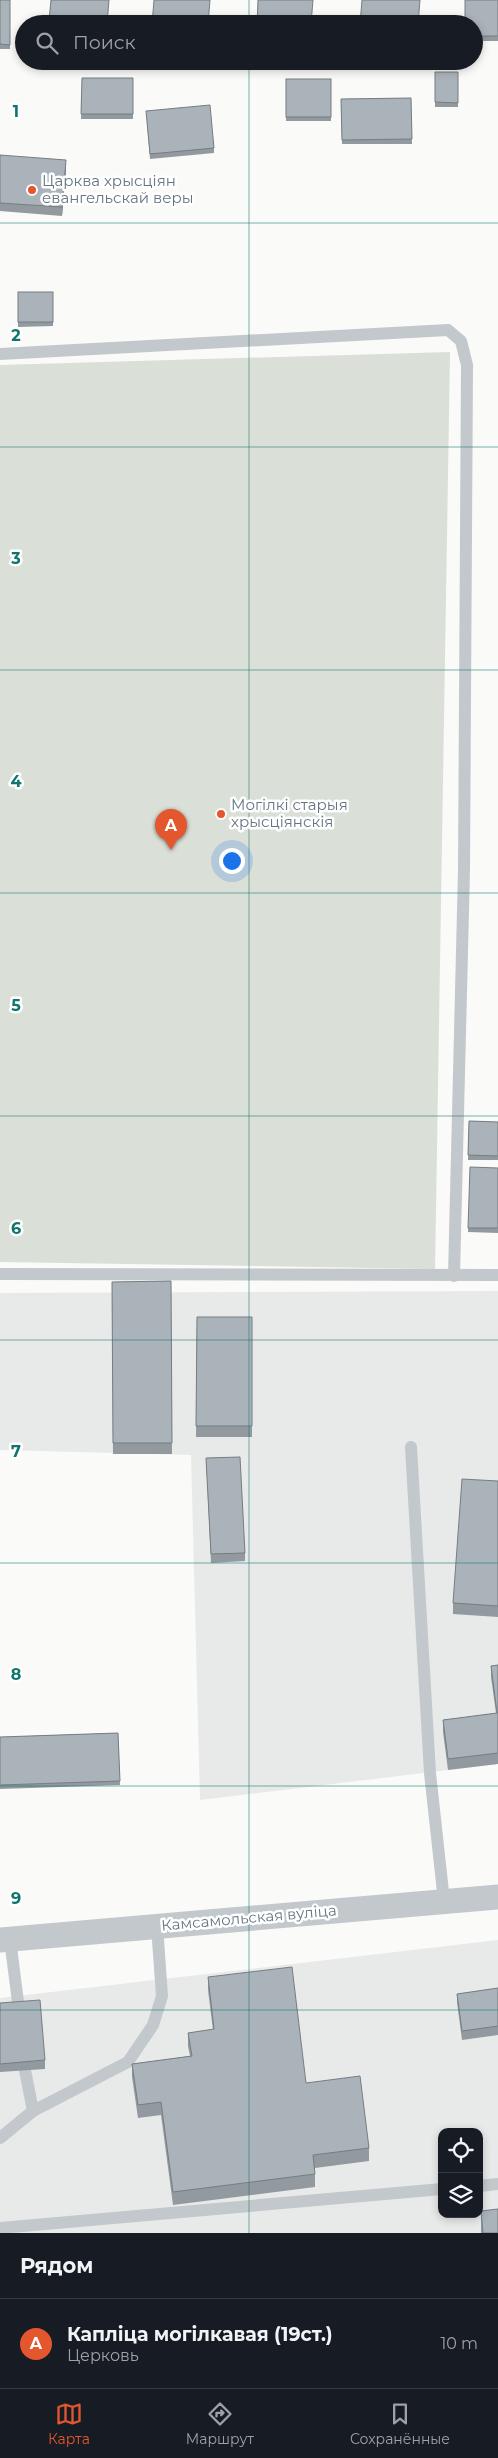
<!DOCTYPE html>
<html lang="ru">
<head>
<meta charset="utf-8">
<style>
	:root { --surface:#171b24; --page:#242831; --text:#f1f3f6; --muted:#9ea1a6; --line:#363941; --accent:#e4572e }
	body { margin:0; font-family:Montserrat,sans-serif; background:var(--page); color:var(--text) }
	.controls { position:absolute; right:15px; bottom:15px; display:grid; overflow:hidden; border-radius:10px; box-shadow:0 2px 8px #0003 }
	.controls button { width:45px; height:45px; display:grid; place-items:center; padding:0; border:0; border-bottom:1px solid var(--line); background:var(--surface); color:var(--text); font:25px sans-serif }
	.you { position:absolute; left:231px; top:860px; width:18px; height:18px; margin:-12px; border:4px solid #fff; border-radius:50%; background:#1a73e8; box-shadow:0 0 0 8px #1a73e833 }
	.badge { display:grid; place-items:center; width:32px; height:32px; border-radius:50%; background:var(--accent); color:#fff; font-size:16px; font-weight:700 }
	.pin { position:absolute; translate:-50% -41px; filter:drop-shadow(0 1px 2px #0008) }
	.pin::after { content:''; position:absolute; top:26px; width:18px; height:15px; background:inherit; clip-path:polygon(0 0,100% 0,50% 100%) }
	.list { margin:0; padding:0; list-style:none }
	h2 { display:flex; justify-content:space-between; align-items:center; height:65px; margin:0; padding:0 20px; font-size:21px }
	h2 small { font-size:16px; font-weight:400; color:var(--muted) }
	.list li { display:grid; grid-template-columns:32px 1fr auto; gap:15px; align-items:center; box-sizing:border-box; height:90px; padding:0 20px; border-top:1px solid var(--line) }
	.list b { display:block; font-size:19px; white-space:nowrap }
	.list p { margin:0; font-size:16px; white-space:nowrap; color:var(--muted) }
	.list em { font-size:16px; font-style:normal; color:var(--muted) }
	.icon { flex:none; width:28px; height:28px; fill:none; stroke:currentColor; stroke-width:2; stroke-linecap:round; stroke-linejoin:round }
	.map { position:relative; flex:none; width:498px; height:2233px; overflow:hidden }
	.search { position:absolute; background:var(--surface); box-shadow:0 2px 8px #0003; left:15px; right:15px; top:15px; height:55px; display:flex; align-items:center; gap:12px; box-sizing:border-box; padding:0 18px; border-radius:28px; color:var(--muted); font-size:19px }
	.sheet { height:155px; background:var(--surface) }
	nav { display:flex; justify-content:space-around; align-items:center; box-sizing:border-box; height:70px; border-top:1px solid var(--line); background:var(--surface); font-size:14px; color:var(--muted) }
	nav a { display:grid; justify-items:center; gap:2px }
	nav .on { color:var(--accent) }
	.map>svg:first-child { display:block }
</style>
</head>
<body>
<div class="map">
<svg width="498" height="2233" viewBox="0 0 498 2233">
	<rect width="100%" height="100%" fill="#fafaf8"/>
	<g fill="#e8e9e9" fill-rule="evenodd">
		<path d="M498,1291v473l-298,36 -9,-345 -191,-5v-157z"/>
		<path d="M498,1940v293h-498v-235zM442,2132h37v82h-37z"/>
	</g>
	<path fill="#dadfd7" d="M450,352l-15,917 -435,-7v-897z"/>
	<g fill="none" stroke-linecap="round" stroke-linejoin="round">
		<g stroke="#c3c8cc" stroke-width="12">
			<path d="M0,354l448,-24 13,11 6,24 -3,505 -10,406"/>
			<path d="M0,1274l498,1"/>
			<path d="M411,1447l19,326 14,128"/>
			<path d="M10,1939l9,71"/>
			<path d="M33,2111l95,-49 25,-37 9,-29 -5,-70"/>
			<path d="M0,2138l33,-27 -8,-41"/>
			<path d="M479,2186l19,-2"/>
			<path d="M0,2228l442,-39"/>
		</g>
		<path stroke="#c3c8cc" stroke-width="25" d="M0,1940l498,-43"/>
	</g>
	<g fill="#929a9f">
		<rect x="0" y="0" width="10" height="49"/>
		<path d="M51,0l57,24h-59z"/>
		<path d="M498,0v41h-24v-17z"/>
		<rect x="435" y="72" width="23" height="35"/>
		<path d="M82,78h51v41h-52z"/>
		<rect x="286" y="79" width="45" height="42"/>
		<path d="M411,98l1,46h-70l-1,-45z"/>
		<path d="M146,111l68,37v5l-64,6z"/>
		<path d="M0,155l66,14 -4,47 -62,-5z"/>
		<path d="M18,292h35v34l-35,1z"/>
		<path d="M469,1121l29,1v38h-30z"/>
		<path d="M498,1168v65l-30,-1v-4z"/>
		<path d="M171,1281l1,173h-59l-1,-172z"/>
		<path d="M197,1317h55v120h-56z"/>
		<path d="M206,1458l39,95v8l-34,2z"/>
		<path d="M498,1481v136l-45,-3v-11z"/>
		<path d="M498,1665v99l-50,6 -5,-38v-12l53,-7 -5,-36v-11z"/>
		<path d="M118,1733l2,52 -120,4v-52z"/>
		<path d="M208,1977l98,106 63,65v13l-54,7v19l-142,18 -12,-90 -23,3 -6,-41v-13l58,-8 -2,-10v-13l25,-3 -5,-40z"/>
		<path d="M498,1988v47l-36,5 -5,-38v-8z"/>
		<path d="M0,2003l45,57v9l-45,3z"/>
		<path d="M481,2211l17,22h-17z"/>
	</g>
	<path fill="#777d82" d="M66,160v9l-4,47v-9z"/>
	<g fill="#aab3b9" stroke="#777d82">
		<path d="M0,0h10v45l-10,-1z"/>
		<path d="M51,0h58l-2,24h-28l-30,-3z"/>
		<path d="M154,0h56l-2,24h-56z"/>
		<path d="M258,0h55l-2,24h-54z"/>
		<path d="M362,0h58l-2,24h-58z"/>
		<path d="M465,0h33v36h-24v-12h-9z"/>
		<path d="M435,72h23v31l-23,-1z"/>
		<path d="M82,78h51v36h-52z"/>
		<rect x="286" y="79" width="45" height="38"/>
		<path d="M411,98l1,41 -70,1 -1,-41z"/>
		<path d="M210,105l4,43 -64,6 -4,-43z"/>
		<path d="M0,155l66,5 -4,47 -62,-4z"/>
		<rect x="18" y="292" width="35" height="30"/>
		<path d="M469,1121l29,1v34l-30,-1z"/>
		<path d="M470,1167l28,1v60h-30z"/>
		<path d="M171,1281l1,162h-59l-1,-161z"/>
		<path d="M197,1317h55v109h-56z"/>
		<path d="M240,1457l5,96 -34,1 -5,-96z"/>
		<path d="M462,1479l36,2v125l-45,-3z"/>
		<path d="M498,1665v88l-50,6 -5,-39 54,-7 -6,-47z"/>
		<path d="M118,1733l2,48 -120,4v-48z"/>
		<path d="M292,1967l14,116 54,-7 9,72 -56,7 2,19 -142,18 -12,-90 -23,3 -6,-41 60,-8 -4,-23 26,-4 -6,-52z"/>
		<path d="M498,1988v38l-36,5 -5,-37z"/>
		<path d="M40,2000l5,60 -45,4v-61z"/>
		<path d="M498,2209v24h-15l-2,-22z"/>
	</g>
	<path fill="none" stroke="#0f766e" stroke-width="1" stroke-opacity="0.55" d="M249,0v24M249,61v2172M0,223h498M0,447h498M0,670h498M0,893h498M0,1116h498M0,1340h498M0,1563h498M0,1786h498M0,2010h498"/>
	<g fill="#e4572e" stroke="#fff" stroke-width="2">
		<circle cx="32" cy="190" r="5"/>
		<circle cx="221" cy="814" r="5"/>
	</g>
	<g text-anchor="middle" stroke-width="5" stroke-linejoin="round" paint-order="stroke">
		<g font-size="15" fill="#657683" stroke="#fff" text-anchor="start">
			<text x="42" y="186">Царква хрысціян<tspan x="42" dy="17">евангельскай веры</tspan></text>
			<text x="231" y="810">Могілкі старыя<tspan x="231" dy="17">хрысціянскія</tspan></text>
		</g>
		<g font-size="15" fill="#657683" stroke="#fff">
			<text transform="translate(249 1918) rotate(-5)" y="5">Камсамольская вуліца</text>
		</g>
	</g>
	<g font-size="16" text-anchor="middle" font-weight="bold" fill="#0f766e" stroke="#fff" stroke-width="5" stroke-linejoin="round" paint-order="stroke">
		<text x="16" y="117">1</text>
		<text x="16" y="341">2</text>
		<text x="16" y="564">3</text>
		<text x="16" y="787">4</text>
		<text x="16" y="1011">5</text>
		<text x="16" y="1234">6</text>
		<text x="16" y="1457">7</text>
		<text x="16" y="1680">8</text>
		<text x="16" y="1904">9</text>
	</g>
</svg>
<div class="controls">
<button><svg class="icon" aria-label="locate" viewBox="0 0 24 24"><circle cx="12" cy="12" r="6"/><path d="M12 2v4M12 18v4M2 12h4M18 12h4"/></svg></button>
<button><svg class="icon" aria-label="layers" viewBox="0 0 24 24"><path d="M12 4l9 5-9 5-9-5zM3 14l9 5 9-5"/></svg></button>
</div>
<div class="you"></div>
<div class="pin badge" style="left:171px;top:850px">A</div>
<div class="search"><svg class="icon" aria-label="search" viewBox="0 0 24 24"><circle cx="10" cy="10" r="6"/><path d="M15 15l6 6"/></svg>Поиск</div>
</div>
<section class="sheet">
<h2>Рядом<small></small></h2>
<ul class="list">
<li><span class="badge">A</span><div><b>Капліца могілкавая (19ст.)</b><p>Церковь</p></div><em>10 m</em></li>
</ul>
</section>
<nav>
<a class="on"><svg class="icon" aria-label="map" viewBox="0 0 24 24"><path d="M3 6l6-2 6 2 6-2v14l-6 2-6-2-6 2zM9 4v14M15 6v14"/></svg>Карта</a>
<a><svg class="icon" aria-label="directions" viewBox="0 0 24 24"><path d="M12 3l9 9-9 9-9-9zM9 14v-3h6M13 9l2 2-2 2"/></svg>Маршрут</a>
<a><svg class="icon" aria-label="saved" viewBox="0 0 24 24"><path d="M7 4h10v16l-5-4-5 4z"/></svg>Сохранённые</a>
</nav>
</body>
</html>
